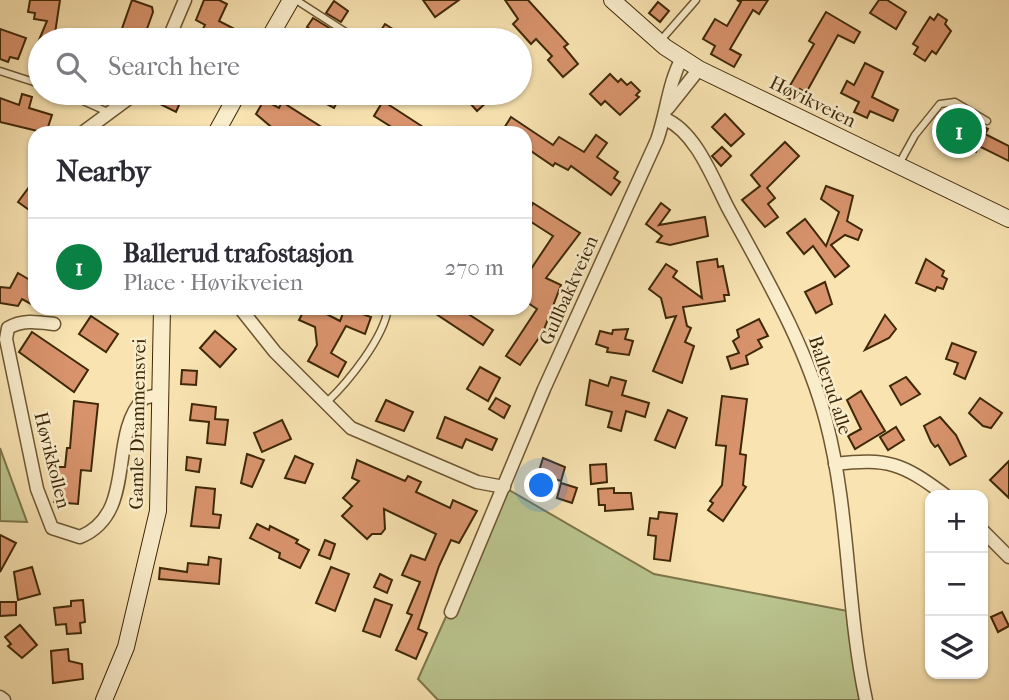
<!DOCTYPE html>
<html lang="en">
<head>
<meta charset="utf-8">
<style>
	:root { --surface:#fff; --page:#f7f7f7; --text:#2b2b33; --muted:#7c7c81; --line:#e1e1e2; --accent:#0b8043 }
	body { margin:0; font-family:"IM FELL French Canon",serif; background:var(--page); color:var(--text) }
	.controls { position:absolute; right:21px; bottom:21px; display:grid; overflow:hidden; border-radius:14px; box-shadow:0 2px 5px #0004 }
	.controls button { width:63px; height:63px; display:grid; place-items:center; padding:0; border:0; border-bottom:2px solid var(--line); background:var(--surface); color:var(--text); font:35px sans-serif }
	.you { position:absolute; left:542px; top:486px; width:24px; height:24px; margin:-18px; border:5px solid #fff; border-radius:50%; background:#1a73e8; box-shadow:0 0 0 10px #1a73e833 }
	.badge { display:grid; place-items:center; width:46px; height:46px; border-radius:50%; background:var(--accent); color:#fff; font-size:23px; font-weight:700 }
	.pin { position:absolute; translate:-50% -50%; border:4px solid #fff; box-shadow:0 2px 7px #0006 }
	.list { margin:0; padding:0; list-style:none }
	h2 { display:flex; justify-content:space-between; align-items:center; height:91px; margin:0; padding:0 28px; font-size:30px }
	h2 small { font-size:23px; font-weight:400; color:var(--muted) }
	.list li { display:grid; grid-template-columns:46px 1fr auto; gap:21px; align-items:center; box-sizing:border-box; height:98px; padding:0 28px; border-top:2px solid var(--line) }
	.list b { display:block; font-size:26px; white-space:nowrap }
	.list p { margin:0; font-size:23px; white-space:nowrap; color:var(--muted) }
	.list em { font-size:23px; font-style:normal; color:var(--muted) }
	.icon { flex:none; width:38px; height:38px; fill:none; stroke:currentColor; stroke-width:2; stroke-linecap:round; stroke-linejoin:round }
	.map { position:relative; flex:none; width:1009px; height:700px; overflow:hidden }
	.search { position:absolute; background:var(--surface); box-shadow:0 2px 5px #0004; left:28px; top:28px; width:504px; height:77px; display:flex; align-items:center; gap:18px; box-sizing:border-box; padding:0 24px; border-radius:38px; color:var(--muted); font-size:26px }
	.panel { position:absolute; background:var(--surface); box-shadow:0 2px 5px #0004; left:28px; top:126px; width:504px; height:189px; border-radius:21px }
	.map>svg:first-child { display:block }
</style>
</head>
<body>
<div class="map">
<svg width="1009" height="700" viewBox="0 0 1009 700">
	<rect width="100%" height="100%" fill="#f8e3b1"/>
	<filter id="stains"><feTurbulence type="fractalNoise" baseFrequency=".00286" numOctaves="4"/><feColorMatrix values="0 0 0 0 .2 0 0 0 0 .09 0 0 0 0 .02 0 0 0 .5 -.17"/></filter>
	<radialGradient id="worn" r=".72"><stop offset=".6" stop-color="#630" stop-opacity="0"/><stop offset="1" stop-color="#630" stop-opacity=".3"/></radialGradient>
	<g fill="#bac48e" stroke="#7c764a" stroke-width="2">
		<path d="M0,448l27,74 -27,-1z"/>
		<path d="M504,487l150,87 199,38 6,88h-421l-20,-21z"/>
	</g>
	<g fill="#d8936c" stroke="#3e2807" stroke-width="2">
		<path d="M30,0h30l-6,40h-15l8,-19 -13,-2 1,-6 -7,-1z"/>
		<path d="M132,0l20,7 1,5 -10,28h-25z"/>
		<path d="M204,0h15l8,4 -8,17 37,19h-59l8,-15 -9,-5z"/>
		<path d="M423,0h36l-24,17z"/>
		<path d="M505,0h23l40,44 -4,3 14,17 -15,13 -15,-17 4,-4 -16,-17 -5,5 -18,-20 5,-5z"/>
		<path d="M737,0h31l-9,14 -6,-4 -23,39 11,6 -7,12 -23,-13 4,-8 -12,-7 12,-20 12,7 14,-24z"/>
		<path d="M879,0h8l19,12 -10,17 -26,-16z"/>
		<path d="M334,1l14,10 -7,11 -15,-9z"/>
		<path d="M658,2l11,9 -9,11 -11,-9z"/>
		<path d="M826,12l34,20 -6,11 -16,-8 -32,58 -6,-4 -6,12 -10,-5 30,-52 -5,-3z"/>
		<path d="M938,14l9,6 -2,4 6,7 -15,23 -4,-3 -7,10 -11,-7 4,-7 -5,-3 17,-27 4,3z"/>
		<path d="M313,18l26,16 -4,6h-14l-5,-3 2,-3 -11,-7z"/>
		<path d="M385,24l14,9 -5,7 -17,-4z"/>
		<path d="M0,29l26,9 -8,21 -8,-2 -2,5 -8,-3z"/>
		<path d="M865,63l18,9 -11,25 26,13 -5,11 -23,-10 -3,7 -13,-6 5,-10 -18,-9 6,-12 7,4z"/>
		<path d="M610,74l8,8 3,-3 6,6 4,-3 9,9 -4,4 3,2 -19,18 -15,-14 -4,4 -11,-11z"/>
		<path d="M160,93h21l-2,4 3,1 -6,14 -20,-10z"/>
		<path d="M325,93h17l-8,15 -13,-7z"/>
		<path d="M461,93h20l7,8 -11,10z"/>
		<path d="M22,94l10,3 -3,11 23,7 -6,18 -46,-11v-24l19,7z"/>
		<path d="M264,100l15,8 3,-6 49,31h-44l-9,-5 -2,3 -20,-17z"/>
		<path d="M383,101l37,24 12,8h-43l4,-5 -19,-12z"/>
		<path d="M950,110l38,19 -3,5 24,12v15l-30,-15 -3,6 -43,-22 6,-13 6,3z"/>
		<path d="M725,114l19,20 -13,12 -19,-19z"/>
		<path d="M511,117l42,28 6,-8 25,15 12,-17 11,8 -10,14 21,15 -4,6 6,4 -9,13 -40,-29 -3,4 -13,-7 -2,3 -28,-19v-14h-24z"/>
		<path d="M785,142l14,14 -32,32 8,10 -7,6 10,13 -13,10 -23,-27 18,-14 -9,-11z"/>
		<path d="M722,147l9,9 -10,10 -9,-10z"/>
		<path d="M35,179v35l-17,-12z"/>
		<path d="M826,186l27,10 -6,25 15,9 -4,10 -13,-5 -14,10 18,21 -14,11 -22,-31 -9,8 -17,-21 18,-14 21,27 13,-34 -18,-13z"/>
		<path d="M533,203l47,30 -34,45 15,7 -18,47 -23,33 -14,-9 31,-47 -12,-8v-23l28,-42 -28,-18z"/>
		<path d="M661,203l9,7 -11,15 46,-8 3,19 -38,9 -13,-3 5,-6 -16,-12z"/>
		<path d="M717,259l1,8 5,-1 6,29h-5l1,6 -42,6 4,19 4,2 -6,14 9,4 -12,37 -29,-12 23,-55 -10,2 -5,-20 -12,-9 17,-25 11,7 -4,6 29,21 -5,-36z"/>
		<path d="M926,259l18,12 -2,5 5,3 -4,10 -6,-2 -2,4 -19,-8z"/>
		<path d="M18,273l17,10v23l-13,-7 -4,7 -18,-3v-16l10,1z"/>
		<path d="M825,282l7,22 -16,9 -11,-21z"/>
		<path d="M305,308h10l25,13 5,-13 26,9 -6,17 -19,-8 -15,27 15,9 -8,15 -30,-16 9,-16 -2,-18 -16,-7z"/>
		<path d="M427,308h32l34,22 -10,15z"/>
		<path d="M885,315l11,14 -7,9 -24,12z"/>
		<path d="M91,316l27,18 -12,18 -27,-18z"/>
		<path d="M759,319l9,17 -10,4 4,7 -16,9 2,8 -17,5 -4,-12 12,-4 -6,-12 6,-4 -2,-7z"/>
		<path d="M628,329l-3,10 8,2 -4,14 -22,-3 1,-4 -12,-4 4,-13 12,3 1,-4z"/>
		<path d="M215,331l21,18 -16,18 -20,-19z"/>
		<path d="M32,332l56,38 -14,22 -55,-40z"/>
		<path d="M952,343l24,9 -11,27 -11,-5 4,-11 -12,-4z"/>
		<path d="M480,367l20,11 -12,23 -21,-12z"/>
		<path d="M182,370l15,1 -1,14 -15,-1z"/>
		<path d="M611,377l15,4 -4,14 27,8 -4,14 -19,-6 -5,20 -13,-4 4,-15 -26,-7 4,-25 18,6z"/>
		<path d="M906,377l14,17 -19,11 -11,-19z"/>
		<path d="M861,391l24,40 -30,18 -7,-13 13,-7 -14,-29z"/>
		<path d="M722,396l25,3 -7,55 6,1 -3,30 3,2 -23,34 -15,-11 5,-7 -3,-2 12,-16 4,-39 -10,-1z"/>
		<path d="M496,398l14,8 -6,12 -15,-9z"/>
		<path d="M980,398l22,15 -11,15 -8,-2 -14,-13z"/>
		<path d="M386,400l27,12 -9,19 -28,-10z"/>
		<path d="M74,401l24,3 -7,67 -10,-1 -3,34 -24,-2 4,-35h7l2,-19h3z"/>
		<path d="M192,404l24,3 -1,12 13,1 -3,25 -18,-2 2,-21 -19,-2z"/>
		<path d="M668,410l19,8 -12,30 -20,-8z"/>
		<path d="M445,417l52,22 -5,11 -26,-11 -4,9 -25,-10z"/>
		<path d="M940,417l16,18 10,21 -16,9 -12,-20 -3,2 -4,-5 -7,-16z"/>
		<path d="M282,420l9,19 -29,13 -8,-19z"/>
		<path d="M896,427l8,13 -16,10 -8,-13z"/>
		<path d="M247,454l17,6 -12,27 -11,-4z"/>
		<path d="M295,456l18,8 -8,19 -20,-5z"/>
		<path d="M187,457l14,2 -2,13 -13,-2z"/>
		<path d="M543,458l22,9 -4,14 -23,-7z"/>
		<path d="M357,460l48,21 3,-5 13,6 -5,10 34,16 3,-8 24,11 -18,32 -8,-3 -12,26 -21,63 9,4 -11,26 -20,-9 16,-35 -5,-2 13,-31 -18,-7 9,-20 14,5 11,-26 -52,-25 1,20 -4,5h-9l-5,5 -25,-23 10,-10 -9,-8 16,-17 -7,-3z"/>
		<path d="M1009,461v37l-19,-18z"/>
		<path d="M606,464l1,18 -16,2 -1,-19z"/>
		<path d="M561,483l16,5 -5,15 -15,-5z"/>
		<path d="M196,487l19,2 -2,25 8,1 -2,13 -28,-2z"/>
		<path d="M614,488v5h17l2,16 -28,2v-6h-6l-1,-16z"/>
		<path d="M659,512l18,2 -7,47 -16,-2 2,-23 -8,-1 2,-17 8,1z"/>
		<path d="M257,524l12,6 1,-4 28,14 -2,3 13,7 -9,18 -21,-10 1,-5 -30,-15z"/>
		<path d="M0,535l16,8 -16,29z"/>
		<path d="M325,540l10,4 -5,15 -11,-4z"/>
		<path d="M209,557l12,2 -2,25 -60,-5 1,-11 27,4 1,-9 20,2z"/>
		<path d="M32,567l8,27 -22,6 -4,-28z"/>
		<path d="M331,567l18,7 -14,37 -19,-8z"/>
		<path d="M380,574l12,6 -5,13 -13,-6z"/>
		<path d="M375,599l17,6 -12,32 -17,-6z"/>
		<path d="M83,600l2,22 -5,1 1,10 -14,1 -1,-10 -10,1 -2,-17 17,-2v-5z"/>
		<path d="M0,602h16v13l-16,1z"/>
		<path d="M1002,612l7,14 -11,6 -7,-15z"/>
		<path d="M20,625l17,20 -15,13 -14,-12 3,-2 -6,-7z"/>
		<path d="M68,649l1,12 13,3 1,15 -30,4 -2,-32z"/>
	</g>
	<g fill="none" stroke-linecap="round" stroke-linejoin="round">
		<defs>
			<g id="service">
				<path d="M296,0l62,40"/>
				<path d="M661,40l35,-40"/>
				<path d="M0,71l40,13"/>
				<path d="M65,93l45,20"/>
				<path d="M899,164l16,-29 25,-31 15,-2 32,19"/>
				<path d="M327,402c21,-20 57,-64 61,-94"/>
			</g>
			<g id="minor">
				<path d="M168,40l17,-40"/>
				<path d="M668,108l31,-39"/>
				<path d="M665,119c31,13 48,60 63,89 37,68 78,137 98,213 24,91 20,187 40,279"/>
				<path d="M82,133l54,-40"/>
				<path d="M240,308l35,44 76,76 126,54 27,5"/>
				<path d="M54,324c-16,-2 -31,-5 -46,4l-2,11 31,150 15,39 28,9c58,-24 27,-101 64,-139l14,-3"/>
				<path d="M835,464c53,-6 67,-1 110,31"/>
				<path d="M983,531l26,26"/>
				<path d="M451,612l93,-223 113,-249c10,-28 11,-56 25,-82"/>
				<path d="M0,697l4,3"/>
			</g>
			<g id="secondary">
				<path d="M612,0l53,47 34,22 310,150"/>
				<path d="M268,40l23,-40"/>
				<path d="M216,133l22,-40"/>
				<path d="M104,700l22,-53 32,-136 4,-203"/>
			</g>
		</defs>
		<use href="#service" stroke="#6c5732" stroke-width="9"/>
		<use href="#minor" stroke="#6c5732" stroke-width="15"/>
		<use href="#secondary" stroke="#3e2807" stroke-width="18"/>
		<use href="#service" stroke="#faedcc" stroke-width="6"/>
		<use href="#minor" stroke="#faedcc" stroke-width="12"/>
		<use href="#secondary" stroke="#faedcc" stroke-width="16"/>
	</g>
	<g text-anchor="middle" stroke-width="5" stroke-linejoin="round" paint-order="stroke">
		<g font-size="19" fill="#3e2807" stroke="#faedcc">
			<text transform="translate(813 101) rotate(26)" y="7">Høvikveien</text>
			<text transform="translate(568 290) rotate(-66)" y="7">Gullbakkveien</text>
			<text transform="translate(831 385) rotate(72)" y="7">Ballerud alle</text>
			<text transform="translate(137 424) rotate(-89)" y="7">Gamle Drammensvei</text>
			<text transform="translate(53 460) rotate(76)" y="7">Høvikkollen</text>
		</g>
	</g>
	<rect width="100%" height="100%" filter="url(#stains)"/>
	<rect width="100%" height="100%" fill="url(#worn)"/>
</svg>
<div class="controls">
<button>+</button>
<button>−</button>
<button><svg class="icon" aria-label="layers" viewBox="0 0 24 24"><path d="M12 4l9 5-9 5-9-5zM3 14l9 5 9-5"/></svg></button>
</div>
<div class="you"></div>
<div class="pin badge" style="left:959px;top:131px">1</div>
<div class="search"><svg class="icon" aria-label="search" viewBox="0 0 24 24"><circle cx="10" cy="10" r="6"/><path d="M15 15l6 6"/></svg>Search here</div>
<section class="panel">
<h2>Nearby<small></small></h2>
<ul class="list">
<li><span class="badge">1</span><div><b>Ballerud trafostasjon</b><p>Place · Høvikveien</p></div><em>270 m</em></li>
</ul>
</section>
</div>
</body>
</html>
